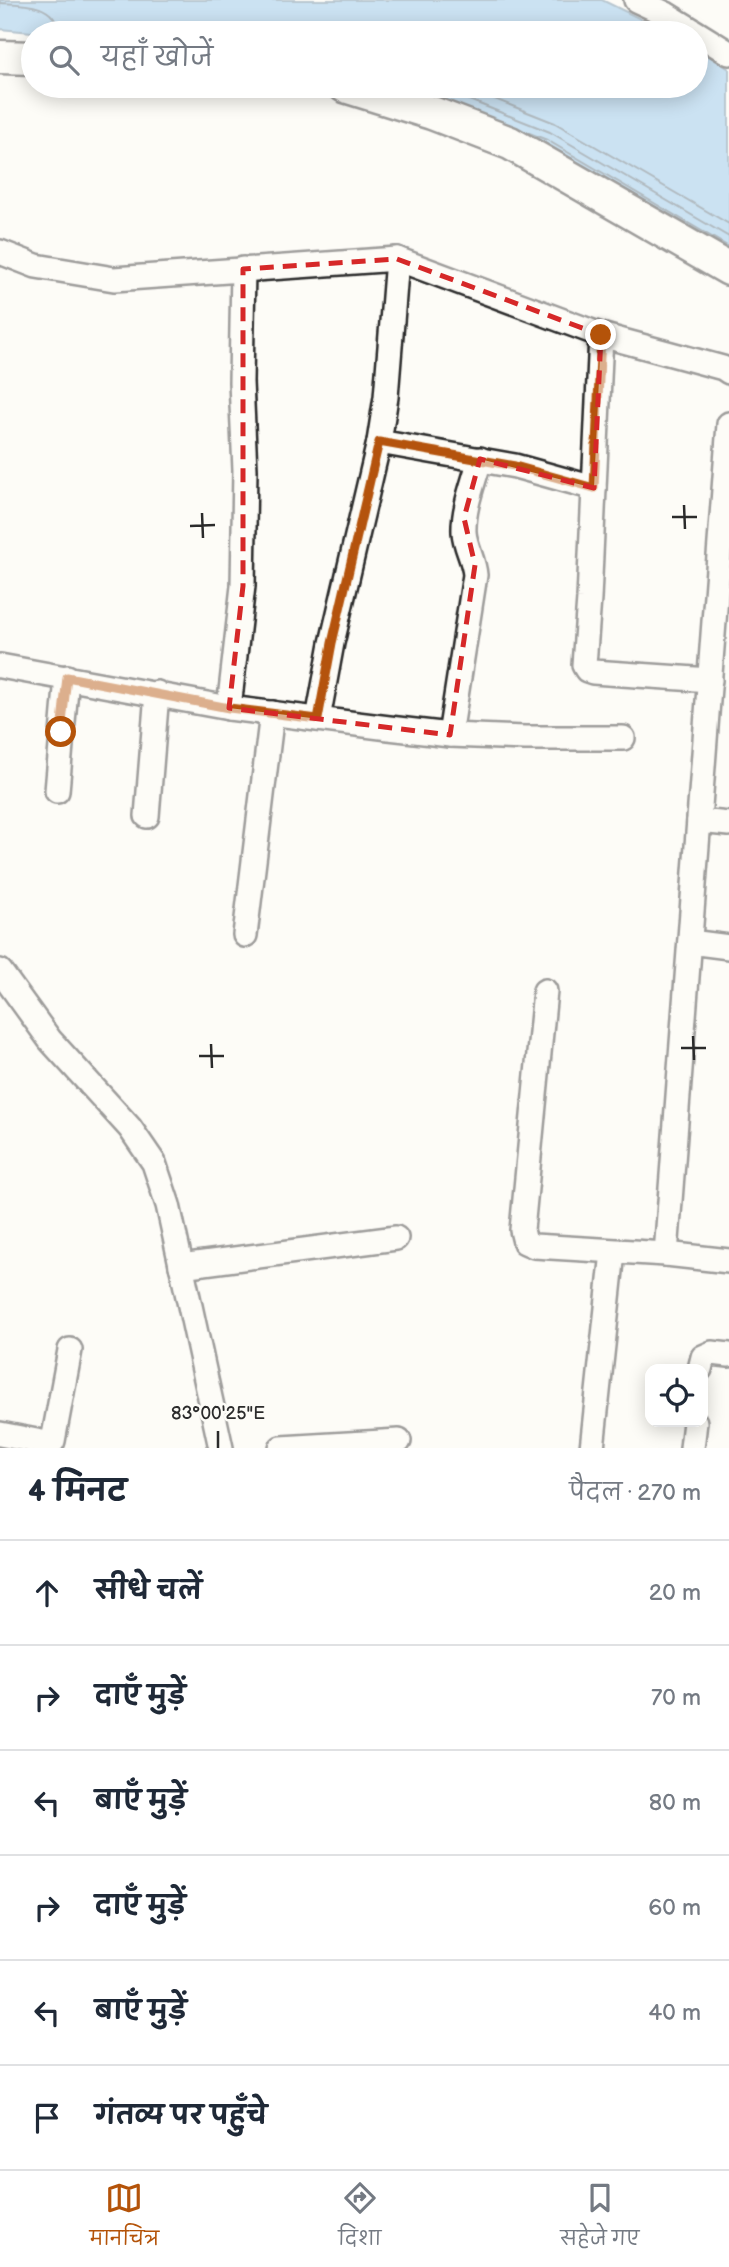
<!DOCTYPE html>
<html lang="hi">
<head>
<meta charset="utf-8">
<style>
	:root { --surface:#fff; --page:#f2f2f3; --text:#1f2937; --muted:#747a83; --line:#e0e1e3; --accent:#b45309 }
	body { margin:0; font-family:"Balsamiq Sans","Playpen Sans Deva",sans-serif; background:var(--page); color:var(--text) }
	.controls { position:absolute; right:21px; bottom:21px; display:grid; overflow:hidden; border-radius:14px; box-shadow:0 4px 18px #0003 }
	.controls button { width:63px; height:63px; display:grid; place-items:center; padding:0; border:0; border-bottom:2px solid var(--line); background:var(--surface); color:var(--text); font:35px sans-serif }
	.stop { position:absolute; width:21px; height:21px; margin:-16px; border:5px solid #b45309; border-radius:50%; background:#fff }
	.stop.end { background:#b45309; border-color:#fff; box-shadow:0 2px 7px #0008 }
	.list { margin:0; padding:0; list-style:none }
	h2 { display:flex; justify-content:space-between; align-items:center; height:91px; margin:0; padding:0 28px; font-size:30px }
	h2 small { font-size:23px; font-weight:400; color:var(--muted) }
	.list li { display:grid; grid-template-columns:46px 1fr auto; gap:21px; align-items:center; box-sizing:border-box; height:105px; padding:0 28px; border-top:2px solid var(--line) }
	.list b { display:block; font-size:26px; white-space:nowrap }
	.list em { font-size:23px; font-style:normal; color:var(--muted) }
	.icon { flex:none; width:38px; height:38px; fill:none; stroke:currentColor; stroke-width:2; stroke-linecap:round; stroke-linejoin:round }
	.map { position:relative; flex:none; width:729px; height:1448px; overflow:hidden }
	.search { position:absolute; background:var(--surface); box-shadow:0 4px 18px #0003; left:21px; right:21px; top:21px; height:77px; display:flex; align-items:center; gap:18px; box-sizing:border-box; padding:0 24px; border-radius:38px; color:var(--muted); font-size:26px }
	.sheet { height:721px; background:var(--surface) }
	nav { display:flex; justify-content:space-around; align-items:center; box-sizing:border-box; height:98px; border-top:2px solid var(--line); background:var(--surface); font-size:19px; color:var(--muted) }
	nav a { display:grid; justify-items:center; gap:4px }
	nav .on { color:var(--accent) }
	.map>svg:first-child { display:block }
</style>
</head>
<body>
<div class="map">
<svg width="729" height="1448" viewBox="0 0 729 1448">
	<rect width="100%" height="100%" fill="#fdfcf7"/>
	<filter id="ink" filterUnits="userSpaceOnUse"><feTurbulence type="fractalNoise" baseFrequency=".0143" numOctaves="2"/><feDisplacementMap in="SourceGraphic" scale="14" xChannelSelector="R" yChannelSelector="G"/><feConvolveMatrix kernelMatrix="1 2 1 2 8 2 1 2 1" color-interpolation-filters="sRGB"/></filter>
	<g filter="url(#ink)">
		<g fill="#8ec4ec" stroke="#66879f" stroke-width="2">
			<path d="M0,0h602l67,33h-626l-43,-4z"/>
			<path d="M696,47l33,22v186l-348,-169h315z"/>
		</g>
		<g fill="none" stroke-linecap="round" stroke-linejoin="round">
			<g stroke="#536878" stroke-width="2">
				<path d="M0,3c24,1 56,0 59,30"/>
				<path d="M434,86l116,46 179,105"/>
				<path d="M462,86l93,37 174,101"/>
				<path d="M524,131l23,9 182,107"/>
			</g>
			<defs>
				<g id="street">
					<path d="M636,0l30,14 63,39"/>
					<path d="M0,252l36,14 78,13 283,-20 204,76 122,33 6,4"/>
					<path d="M601,335l-12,264 -5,66 3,5 6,2 117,8"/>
					<path d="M379,442l136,24 79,22"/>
					<path d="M0,666l229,42 160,20 61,7 75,3h98"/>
					<path d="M229,708l14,-122 2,-116 -4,-88 2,-113"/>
					<path d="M318,719l14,-76 47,-201 7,-45 11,-138"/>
					<path d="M450,735l25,-160c-1,-15 -10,-28 -11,-43 -1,-24 10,-50 16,-73"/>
					<path d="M57,791l10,-114"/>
					<path d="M147,816l10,-123"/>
					<path d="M699,821l30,3"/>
					<path d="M245,935l27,-222"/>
					<path d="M690,942l39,5"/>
					<path d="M0,971l50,69 80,88 24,35 14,42 53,243"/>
					<path d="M545,991l-23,239 3,12 9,4 132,8 63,7"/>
					<path d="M666,1254l63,-830"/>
					<path d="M181,1266l215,-28"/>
					<path d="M700,1369l3,-12 9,-4 17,2"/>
					<path d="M0,1434l47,9 6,-2 17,-91"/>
					<path d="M281,1448l118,-7"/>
					<path d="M592,1448l21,-196"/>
					<path d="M692,1448l3,-26"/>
				</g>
				<g id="secondary">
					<path d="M0,57l33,1"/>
					<path d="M345,86l87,27 78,30 219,126"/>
				</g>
			</defs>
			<use href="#street" stroke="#2b2b2b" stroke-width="28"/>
			<use href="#secondary" stroke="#2b2b2b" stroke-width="37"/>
			<use href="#street" stroke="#fdfcf7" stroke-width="23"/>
			<use href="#secondary" stroke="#fdfcf7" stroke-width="32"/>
		</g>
	</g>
	<g fill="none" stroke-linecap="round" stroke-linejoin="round" filter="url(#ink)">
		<path stroke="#b45309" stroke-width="9" d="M61,732l6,-55 162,31 89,11 14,-76 47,-201 136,24 79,22 7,-153"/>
	</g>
	<path d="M0 0H729V1448H0ZM397,259l204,76 -7,153 -114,-29 -16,59 11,47 -25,170 -221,-27 14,-122v-317z" fill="#fdfcf7" fill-opacity=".55" fill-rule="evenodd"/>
	<path fill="none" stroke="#d62828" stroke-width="5" stroke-dasharray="14 9" stroke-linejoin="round" d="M397,259l204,76 -7,153 -114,-29 -16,59 11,47 -25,170 -221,-27 14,-122v-317z"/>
	<path fill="none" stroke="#2b2b2b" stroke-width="2.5" d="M684,505l1,24M202,513l1,25M672,517h25M190,526l25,-1M693,1036l1,24M211,1044l1,24M681,1048h25M199,1056h25M218,1431v17"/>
	<g font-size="18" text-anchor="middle" fill="#2b2b2b" stroke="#fdfcf7" stroke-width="5" stroke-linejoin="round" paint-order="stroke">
		<text x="218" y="1419">83°00'25"E</text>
	</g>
</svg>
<div class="controls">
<button><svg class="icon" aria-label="locate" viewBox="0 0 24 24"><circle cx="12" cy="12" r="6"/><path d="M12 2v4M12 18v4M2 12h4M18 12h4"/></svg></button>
</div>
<div class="stop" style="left:61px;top:732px"></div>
<div class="stop end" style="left:601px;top:335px"></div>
<div class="search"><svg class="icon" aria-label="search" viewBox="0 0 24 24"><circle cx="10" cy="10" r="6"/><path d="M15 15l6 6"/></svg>यहाँ खोजें</div>
</div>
<section class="sheet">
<h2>4 मिनट<small>पैदल · 270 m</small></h2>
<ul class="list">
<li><svg class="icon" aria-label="ahead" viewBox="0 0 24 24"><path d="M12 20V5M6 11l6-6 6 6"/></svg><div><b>सीधे चलें</b></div><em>20 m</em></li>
<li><svg class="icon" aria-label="right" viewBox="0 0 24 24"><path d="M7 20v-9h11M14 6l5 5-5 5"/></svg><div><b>दाएँ मुड़ें</b></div><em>70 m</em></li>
<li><svg class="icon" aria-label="left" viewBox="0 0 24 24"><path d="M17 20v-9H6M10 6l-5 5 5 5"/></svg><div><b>बाएँ मुड़ें</b></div><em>80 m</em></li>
<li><svg class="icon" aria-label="right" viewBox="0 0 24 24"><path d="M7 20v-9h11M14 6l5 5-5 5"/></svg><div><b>दाएँ मुड़ें</b></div><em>60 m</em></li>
<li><svg class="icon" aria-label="left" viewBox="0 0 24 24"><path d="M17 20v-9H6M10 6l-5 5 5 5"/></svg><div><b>बाएँ मुड़ें</b></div><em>40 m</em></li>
<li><svg class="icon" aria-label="arrive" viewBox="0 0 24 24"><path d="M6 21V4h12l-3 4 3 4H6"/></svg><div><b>गंतव्य पर पहुँचे</b></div></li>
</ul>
</section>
<nav>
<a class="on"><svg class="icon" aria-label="map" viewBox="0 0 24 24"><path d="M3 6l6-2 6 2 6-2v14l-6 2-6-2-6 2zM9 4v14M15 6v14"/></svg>मानचित्र</a>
<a><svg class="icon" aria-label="directions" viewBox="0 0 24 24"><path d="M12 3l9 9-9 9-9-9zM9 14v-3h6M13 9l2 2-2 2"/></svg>दिशा</a>
<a><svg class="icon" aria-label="saved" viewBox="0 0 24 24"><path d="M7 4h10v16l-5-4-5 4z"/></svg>सहेजे गए</a>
</nav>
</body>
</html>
